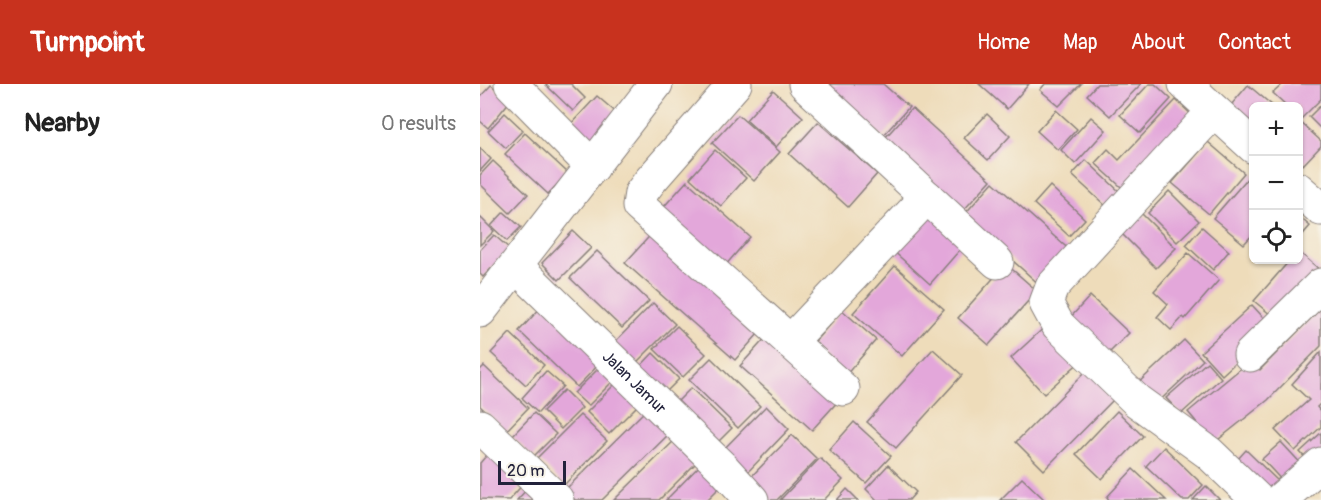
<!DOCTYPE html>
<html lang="en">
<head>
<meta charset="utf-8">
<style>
	:root { --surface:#fff; --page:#f2f2f2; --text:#222; --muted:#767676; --line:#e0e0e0; --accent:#c8321e }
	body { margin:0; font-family:Pangolin,sans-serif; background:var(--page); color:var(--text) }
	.controls { position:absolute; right:18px; top:18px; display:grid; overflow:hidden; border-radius:9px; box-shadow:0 2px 4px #0004 }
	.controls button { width:54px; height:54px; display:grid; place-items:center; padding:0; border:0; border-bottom:2px solid var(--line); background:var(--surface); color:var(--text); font:30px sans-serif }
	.scale { position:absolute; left:18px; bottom:15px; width:68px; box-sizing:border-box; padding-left:6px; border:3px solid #22223b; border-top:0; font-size:16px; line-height:21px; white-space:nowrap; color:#22223b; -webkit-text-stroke:4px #f7f3e8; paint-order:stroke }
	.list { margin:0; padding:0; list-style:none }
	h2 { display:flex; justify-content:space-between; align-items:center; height:78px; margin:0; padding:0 24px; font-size:26px }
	h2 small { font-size:20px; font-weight:400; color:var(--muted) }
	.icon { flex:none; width:33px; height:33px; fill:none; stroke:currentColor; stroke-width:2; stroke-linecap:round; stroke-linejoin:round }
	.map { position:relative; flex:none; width:841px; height:416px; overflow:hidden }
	header { display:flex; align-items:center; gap:36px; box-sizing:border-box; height:84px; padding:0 30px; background:var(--accent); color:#fff }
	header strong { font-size:28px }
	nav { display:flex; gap:33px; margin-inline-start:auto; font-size:21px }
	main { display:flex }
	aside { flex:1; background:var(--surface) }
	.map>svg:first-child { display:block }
</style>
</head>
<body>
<header>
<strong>Turnpoint</strong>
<nav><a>Home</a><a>Map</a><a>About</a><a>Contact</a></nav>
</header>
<main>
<aside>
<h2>Nearby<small>0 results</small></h2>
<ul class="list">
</ul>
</aside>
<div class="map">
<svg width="841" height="416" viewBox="0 0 841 416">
	<rect width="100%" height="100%" fill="#f7f3e8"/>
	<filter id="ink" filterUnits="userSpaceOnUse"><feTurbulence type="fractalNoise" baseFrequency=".0167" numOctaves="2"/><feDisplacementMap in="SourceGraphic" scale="12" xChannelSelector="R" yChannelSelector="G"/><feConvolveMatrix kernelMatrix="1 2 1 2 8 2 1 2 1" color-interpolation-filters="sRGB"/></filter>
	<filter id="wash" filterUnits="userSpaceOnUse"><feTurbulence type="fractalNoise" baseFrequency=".008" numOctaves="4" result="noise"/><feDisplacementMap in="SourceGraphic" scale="24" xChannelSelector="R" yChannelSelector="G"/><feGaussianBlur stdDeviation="1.35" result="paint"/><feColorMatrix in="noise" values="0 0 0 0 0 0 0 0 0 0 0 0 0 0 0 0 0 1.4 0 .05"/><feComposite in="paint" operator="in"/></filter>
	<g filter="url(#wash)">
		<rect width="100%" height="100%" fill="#eedcba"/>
		<g id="blocks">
			<g fill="#e3a7da">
				<path d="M65,0h26l14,14 -12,13z"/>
				<path d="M344,0h59l26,23 -27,30z"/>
				<path d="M499,0h50l-22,25z"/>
				<path d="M565,0h36l-22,22 -19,-16z"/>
				<path d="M617,0h44l-31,32 -23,-21z"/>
				<path d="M669,0h6l16,15 -31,34 -20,-18z"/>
				<path d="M803,0h38v15l-21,21 -2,-14h-11l-14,-13z"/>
				<path d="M11,1l19,16 -22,27 -8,-7v-24z"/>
				<path d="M768,1l25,21h-19v29l-28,-24z"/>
				<path d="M293,6l30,27 -27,30 -30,-27z"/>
				<path d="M117,12l22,19 -27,29 -22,-19z"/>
				<path d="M696,16l20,19 -64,78 -37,-34 13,-14 11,11z"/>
				<path d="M841,21v24l-12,-12z"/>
				<path d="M432,24l79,72 -29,32 -79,-72z"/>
				<path d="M576,26l21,19 -19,21 -21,-19z"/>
				<path d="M25,29l18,17 -17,18 -18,-17z"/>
				<path d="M507,30l23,22 -22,24 -24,-22z"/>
				<path d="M258,31l42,37 -26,29 -42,-38z"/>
				<path d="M611,33l15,13 -31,34 -14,-14z"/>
				<path d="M818,36l23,21v5l-18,19 -5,-4z"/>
				<path d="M338,38l59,52 -29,33 -59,-53z"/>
				<path d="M45,49l43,40 -20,21 -43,-40z"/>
				<path d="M728,58l36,31 -35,41 -37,-31z"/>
				<path d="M0,64l11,11 -11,12z"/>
				<path d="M235,66l31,28 -25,28 -31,-28z"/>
				<path d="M606,76l35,33 -13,15 -36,-33z"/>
				<path d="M13,77l35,33 -18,19 -30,-29v-9z"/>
				<path d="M772,89l2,1v59l-10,11 -31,-26z"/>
				<path d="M207,97l63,56 -26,30 -64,-56z"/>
				<path d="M513,98l80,71 -31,34 -79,-71z"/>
				<path d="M570,102l35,33 -16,17 -35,-32z"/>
				<path d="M689,107l30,30 -22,21 -29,-29z"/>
				<path d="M447,125l38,35 -35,40 -39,-35z"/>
				<path d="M659,127l37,37 -20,20 -37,-37z"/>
				<path d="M24,128l17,15 -14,14 -16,-15z"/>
				<path d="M818,132l12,10 -12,14z"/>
				<path d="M0,133l14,14 -14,14z"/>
				<path d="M722,143l27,24 -16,19 -27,-25z"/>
				<path d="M177,144l109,97 -31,35 -110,-97z"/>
				<path d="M93,147l18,17 -32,32 -17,-17z"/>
				<path d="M14,151l16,14 -27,28 -3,-3v-24z"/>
				<path d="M117,167l52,50 -27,27 -52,-50z"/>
				<path d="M818,167l22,19 -43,50 -23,-19 36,-41h8z"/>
				<path d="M708,169l31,27 -34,39 -2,-2 -12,13 -14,-13 11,-13 -14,-13z"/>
				<path d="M526,180l31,27 -48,54 -31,-27z"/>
				<path d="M415,182l49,43 -42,47 -49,-43z"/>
				<path d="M610,212l39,37 -22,22 -38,-36z"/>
				<path d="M65,219l58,57 -26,27 -58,-56z"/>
				<path d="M173,219l22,21 -43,43 -21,-21z"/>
				<path d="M772,221l21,23 -51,47 -21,-23z"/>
				<path d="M841,224v38l-53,54 -54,43 -26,-31 63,-52 9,10z"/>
				<path d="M362,226l34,30 -31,36 -34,-30z"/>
				<path d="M569,239l34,36 -39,35 -33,-36z"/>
				<path d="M197,242l29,28 -23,23 -29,-28z"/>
				<path d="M30,249l34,32 -18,20 -35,-32z"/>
				<path d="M289,250l72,64 -29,32 -72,-64z"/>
				<path d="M704,256l19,20 -49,46 -19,-20z"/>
				<path d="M453,265l29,26 -66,73 -29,-26z"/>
				<path d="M841,268v51l-4,4 4,5v15l-26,24 -20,-21 34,-30 -17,-16z"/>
				<path d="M173,269l26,26 -18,18 -26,-25z"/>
				<path d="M231,274l49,48 -22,22 -49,-48z"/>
				<path d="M126,277l14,13 -32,32 -14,-13z"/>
				<path d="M727,278l14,16 -40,36 -15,-16z"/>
				<path d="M4,282l44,42 -22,23 -26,-25v-36z"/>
				<path d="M610,283l28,28 -74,75 -28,-28z"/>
				<path d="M66,287l17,15 -25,27 -16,-15z"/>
				<path d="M144,291l22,22 -37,37 -22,-22z"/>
				<path d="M211,304l41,40 -19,19 -41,-40z"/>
				<path d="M84,306l18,18 -21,21 -18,-18z"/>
				<path d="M172,320l24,23 -74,73h-27l-10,-10z"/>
				<path d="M286,322l23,23 -47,49 -24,-23z"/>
				<path d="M637,327l26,25 -41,43 -26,-25z"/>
				<path d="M54,329l22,21 -23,23 -21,-21z"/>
				<path d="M100,331l27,26 -43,44 -27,-27z"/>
				<path d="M374,338l37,34 -25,27 -37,-33z"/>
				<path d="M202,349l22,22 -45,45h-45z"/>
				<path d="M841,349v29l-7,6 -14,-16z"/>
				<path d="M312,351l25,24 -40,41h-15l-17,-17z"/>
				<path d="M801,358l25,27 -19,17 -25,-27z"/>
				<path d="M684,363l39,38 -14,15h-7l-36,-34z"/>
				<path d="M11,366l34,32 -16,18 -29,-1v-36z"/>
				<path d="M766,366l33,32 -17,18 -34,-30z"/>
				<path d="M227,374l21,21 -21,21h-41z"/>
				<path d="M340,374l23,22 -19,20h-44z"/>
				<path d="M408,381l28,27 -7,8h-32l-11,-11z"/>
				<path d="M653,385l33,31h-57l-2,-3z"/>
				<path d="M542,394l23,22h-45z"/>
				<path d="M726,402l14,14h-27z"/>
				<path d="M49,403l14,13h-26z"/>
				<path d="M367,405l11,11h-21z"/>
			</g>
		</g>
	</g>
	<g filter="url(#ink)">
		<use href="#blocks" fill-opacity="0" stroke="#887f7a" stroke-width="1.5"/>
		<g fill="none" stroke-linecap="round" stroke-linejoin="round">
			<defs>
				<g id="minor">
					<path d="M31,0l82,83"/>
					<path d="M255,0l-85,97 -9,12 -2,13 204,183"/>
					<path d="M325,0l192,178"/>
					<path d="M705,0l69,63"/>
					<path d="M734,27l-162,176 -6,16 12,22 79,76 72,52 49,47"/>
					<path d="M818,105l23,20"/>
					<path id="s1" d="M36,182l207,202 29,32"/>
					<path d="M0,227l176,-227"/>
					<path d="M310,258l137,-145"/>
					<path d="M770,271l71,-70"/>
					<path d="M0,342l77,74"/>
					<path d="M800,416l41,-36"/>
				</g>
			</defs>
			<use href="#minor" stroke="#887f7a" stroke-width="35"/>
			<use href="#minor" stroke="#fff" stroke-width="33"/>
		</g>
	</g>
	<g text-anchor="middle" stroke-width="4.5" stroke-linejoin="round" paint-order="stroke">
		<g font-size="16" fill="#22223b" stroke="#f7f3e8">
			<text dy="6" stroke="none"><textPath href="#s1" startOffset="166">Jalan Jamur</textPath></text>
		</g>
	</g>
</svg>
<div class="controls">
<button>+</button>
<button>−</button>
<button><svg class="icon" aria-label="locate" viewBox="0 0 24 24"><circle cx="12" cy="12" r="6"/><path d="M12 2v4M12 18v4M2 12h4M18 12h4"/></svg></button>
</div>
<div class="scale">20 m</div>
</div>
</main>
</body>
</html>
